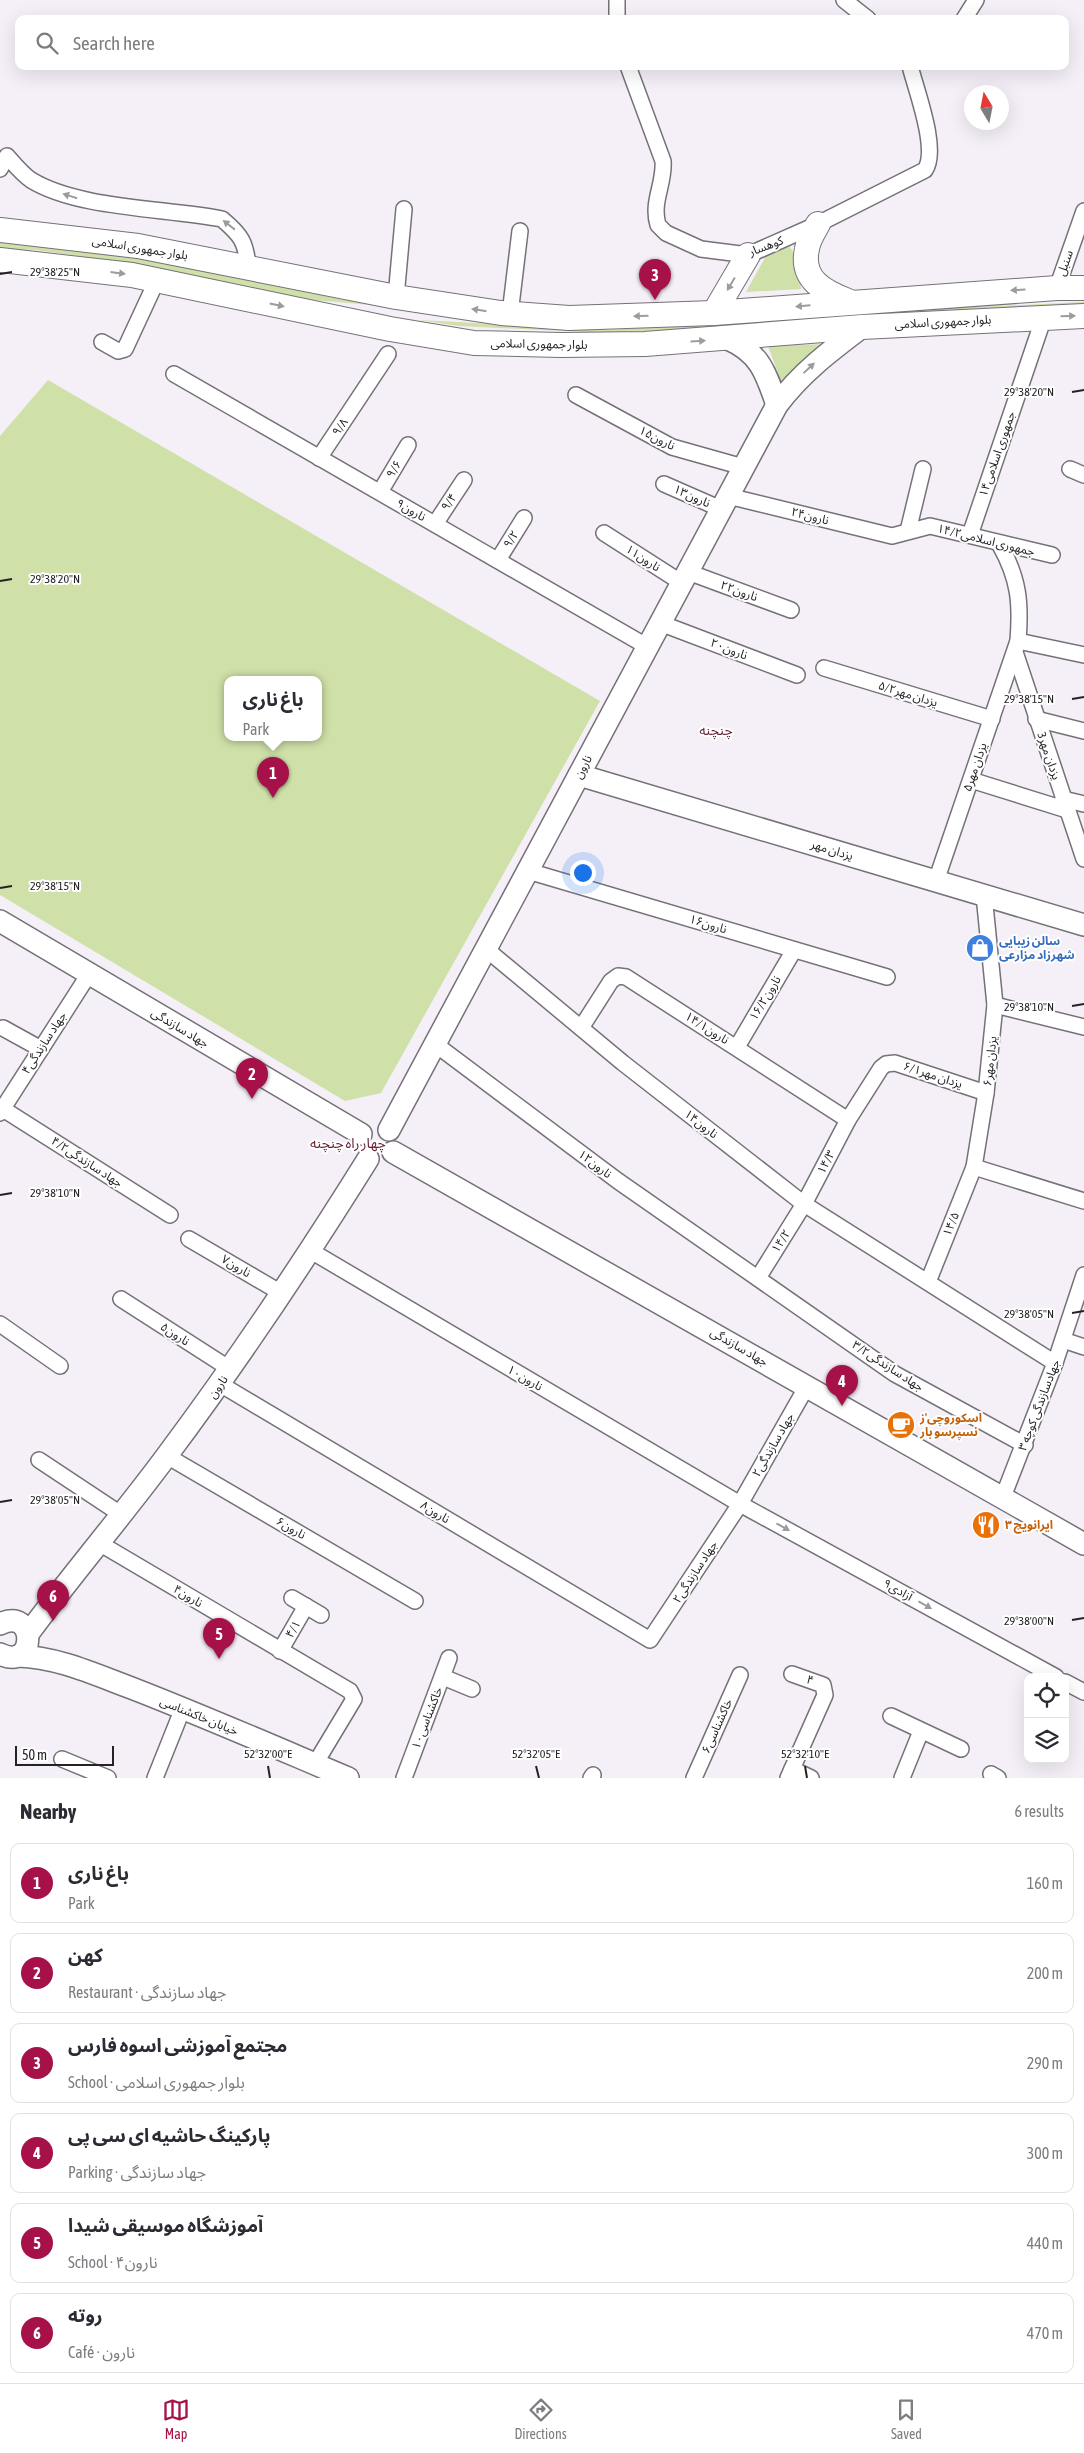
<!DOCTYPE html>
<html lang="en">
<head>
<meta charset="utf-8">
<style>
	:root { --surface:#fff; --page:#f7f7f7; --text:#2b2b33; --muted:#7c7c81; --line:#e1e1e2; --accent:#a71149 }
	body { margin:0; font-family:"Asap Condensed","Noto Sans Arabic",sans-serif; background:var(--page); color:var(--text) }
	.controls { position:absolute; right:15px; bottom:15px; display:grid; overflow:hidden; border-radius:10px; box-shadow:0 5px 20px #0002 }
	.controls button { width:45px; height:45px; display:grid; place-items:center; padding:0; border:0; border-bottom:1px solid var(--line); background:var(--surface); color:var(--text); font:25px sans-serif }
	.compass { position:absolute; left:964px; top:85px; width:45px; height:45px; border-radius:50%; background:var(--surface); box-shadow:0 5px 20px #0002; rotate:350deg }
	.scale { position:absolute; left:15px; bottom:12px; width:99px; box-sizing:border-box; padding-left:5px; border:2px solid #242225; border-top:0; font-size:14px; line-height:18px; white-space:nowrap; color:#242225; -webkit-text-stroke:4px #fff; paint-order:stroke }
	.you { position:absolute; left:582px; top:872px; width:18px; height:18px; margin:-12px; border:4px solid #fff; border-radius:50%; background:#1a73e8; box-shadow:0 0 0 8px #1a73e833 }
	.badge { display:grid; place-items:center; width:32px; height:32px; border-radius:50%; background:var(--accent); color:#fff; font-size:16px; font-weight:700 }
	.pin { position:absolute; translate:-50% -41px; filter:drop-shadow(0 1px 2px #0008) }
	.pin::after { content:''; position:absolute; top:26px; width:18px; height:15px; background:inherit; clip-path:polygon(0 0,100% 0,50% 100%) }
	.popup { position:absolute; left:224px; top:676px; width:98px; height:65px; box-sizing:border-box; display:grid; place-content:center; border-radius:10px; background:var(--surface); filter:drop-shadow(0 1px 4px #0005); font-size:16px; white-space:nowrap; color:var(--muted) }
	.popup b { font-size:19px; color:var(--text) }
	.popup::after { content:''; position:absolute; left:50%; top:100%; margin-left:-10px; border:10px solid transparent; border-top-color:var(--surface) }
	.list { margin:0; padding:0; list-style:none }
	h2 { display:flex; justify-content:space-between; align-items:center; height:65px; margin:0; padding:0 20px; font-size:21px }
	h2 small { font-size:16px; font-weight:400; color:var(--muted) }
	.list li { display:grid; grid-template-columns:32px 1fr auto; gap:15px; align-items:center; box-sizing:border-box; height:80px; margin:0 10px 10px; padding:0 10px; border:1px solid var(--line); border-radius:10px }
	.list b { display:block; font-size:19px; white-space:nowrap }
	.list p { margin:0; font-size:16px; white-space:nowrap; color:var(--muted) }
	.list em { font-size:16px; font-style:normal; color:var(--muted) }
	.icon { flex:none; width:28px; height:28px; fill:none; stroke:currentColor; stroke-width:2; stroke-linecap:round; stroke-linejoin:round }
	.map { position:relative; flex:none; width:1084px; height:1778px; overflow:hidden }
	.search { position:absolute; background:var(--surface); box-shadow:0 5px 20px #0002; left:15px; right:15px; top:15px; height:55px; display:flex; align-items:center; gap:12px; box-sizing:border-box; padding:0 18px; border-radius:10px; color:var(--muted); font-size:19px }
	.sheet { height:605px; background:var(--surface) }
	nav { display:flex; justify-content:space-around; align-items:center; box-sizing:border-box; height:70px; border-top:1px solid var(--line); background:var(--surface); font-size:14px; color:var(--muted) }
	nav a { display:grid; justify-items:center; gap:2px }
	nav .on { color:var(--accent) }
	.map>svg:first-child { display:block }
</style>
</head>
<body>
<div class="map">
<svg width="1084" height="1778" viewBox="0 0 1084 1778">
	<rect width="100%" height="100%" fill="#f5f0f8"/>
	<g fill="#cfe0a8" fill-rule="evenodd">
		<path d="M0,243c125,4 248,40 371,62l-57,-5 -199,-39 -80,-11 -35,-1z"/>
		<path d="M790,247l8,13 3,29 -55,3 20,-36 8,-6z"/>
		<path d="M1084,302v6l-475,25 -151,-7 -39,-6 190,10 348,-22z"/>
		<path d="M826,344l-45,37 -13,-35z"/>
		<path d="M48,380l552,321 -219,392 -36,8 -345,-206v-459zM318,679v58h-90v-58z"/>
	</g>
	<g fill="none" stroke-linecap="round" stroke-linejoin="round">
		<defs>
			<g id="street">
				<path d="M617,0v19"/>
				<path d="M844,0l24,19"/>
				<path d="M964,19l12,-19"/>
				<path d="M628,66l35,95c2,22 -12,41 -5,64l8,8 35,16 47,6 70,-31 107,-54c14,-20 -9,-80 -15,-104"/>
				<path d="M0,169l7,-13c7,8 15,18 24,24 47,29 135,28 191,39 19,16 24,23 26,48"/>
				<path d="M1057,288l27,-77"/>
				<path d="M396,297l8,-88"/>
				<path d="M510,314l10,-83"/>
				<path d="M102,342l16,9 7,-2 32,-69"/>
				<path d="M174,374l474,273"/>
				<path d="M576,395l96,52 71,20"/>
				<path d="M319,458l69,-104"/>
				<path d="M1070,469l14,6"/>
				<path d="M664,484l57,25"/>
				<path d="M380,492l28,-47"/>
				<path d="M728,496l164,40 38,-10 122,29"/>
				<path d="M435,524l29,-44"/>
				<path d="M908,531l15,-62"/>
				<path d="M604,533l78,50"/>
				<path d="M970,535l74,-218"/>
				<path d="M498,560l26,-42"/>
				<path d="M688,572l103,38"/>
				<path d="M660,623l137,52"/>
				<path d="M1018,641l66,14"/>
				<path d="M1015,652l69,207"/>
				<path d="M824,668l168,51"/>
				<path d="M1036,719l48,12"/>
				<path d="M971,780l96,30"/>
				<path d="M1063,799l21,5"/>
				<path d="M528,871l359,106"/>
				<path d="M936,881l82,-240c3,-38 1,-62 -18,-96"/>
				<path d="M486,949l137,114 181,141 251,159"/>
				<path d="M995,1005l89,22"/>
				<path d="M3,1028l38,21"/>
				<path d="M581,1028l30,-47 7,-5 8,1 222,143"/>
				<path d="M435,1044l183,137 277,193 130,71"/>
				<path d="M737,1047l57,-97"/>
				<path d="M0,1107l170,108"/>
				<path d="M0,1113l89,-139"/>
				<path d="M974,1167l110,34"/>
				<path d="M189,1239l94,55"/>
				<path d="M311,1251l429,253 316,173"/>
				<path d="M758,1278l46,-74 44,-84 33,-52 5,-4 9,-1 91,30"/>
				<path d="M928,1282l46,-115 12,-74 9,-88 -11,-110"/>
				<path d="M121,1299l109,70"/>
				<path d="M0,1324l60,42"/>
				<path d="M1063,1340l21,7"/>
				<path d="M220,1384l430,256 90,-136 67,-118"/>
				<path d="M167,1456l248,145"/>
				<path d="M39,1460l83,55"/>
				<path d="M1003,1497l52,-134 29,-88"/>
				<path d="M99,1543l251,148 4,8 -39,65"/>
				<path d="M292,1598l29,17"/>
				<path d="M280,1651l26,-45"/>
				<path d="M443,1677l29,12"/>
				<path d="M1065,1682l19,10"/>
				<path d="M891,1716l70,33"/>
				<path d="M62,1759l46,19"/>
				<path d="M792,1769l19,9"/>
				<path d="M991,1774l7,4"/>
				<path d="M155,1778l28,-70"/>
				<path d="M404,1778l45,-120"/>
				<path d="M591,1778l2,-3"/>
				<path d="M694,1778l46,-103"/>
				<path d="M788,1778l37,-83 -2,-10 -31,-11"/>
				<path d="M902,1778l19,-47"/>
			</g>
			<g id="secondary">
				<path d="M728,339c32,14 38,34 49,66"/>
				<path d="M579,775l505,150"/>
				<path d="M0,921l361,213"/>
				<path d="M389,1130l388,-725c24,-32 53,-54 85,-78"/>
				<path d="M393,1152l691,392"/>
				<path d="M0,1624c37,-18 37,48 0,30"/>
				<path d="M28,1634c45,-61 95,-119 140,-180 71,-95 137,-194 200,-295"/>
				<path d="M18,1656c40,1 78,19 116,33 72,28 143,59 214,89"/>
			</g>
			<g id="primary">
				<path d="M818,224c-4,7 -10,16 -11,25 -7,31 18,43 41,52"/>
				<path d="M0,230l138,16 258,51 105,16 68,5 145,-5 343,-25h27"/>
				<path d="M0,260l132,15 258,54 84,14 87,2 84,-1 217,-17 222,-11"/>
				<path d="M714,313l34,-58"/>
			</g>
		</defs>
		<use href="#street" stroke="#767178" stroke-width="18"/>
		<use href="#secondary" stroke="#767178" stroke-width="24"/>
		<use href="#primary" stroke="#767178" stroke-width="26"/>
		<use href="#street" stroke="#fff" stroke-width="15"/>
		<use href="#secondary" stroke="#fff" stroke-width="21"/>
		<use href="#primary" stroke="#fff" stroke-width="24"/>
	</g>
	<defs><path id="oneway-solid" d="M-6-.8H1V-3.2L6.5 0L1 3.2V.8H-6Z" transform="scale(1.25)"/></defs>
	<g fill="#9c9c9d">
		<use href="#oneway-solid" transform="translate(70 196) rotate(-163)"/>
		<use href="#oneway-solid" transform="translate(229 225) rotate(-142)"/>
		<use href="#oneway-solid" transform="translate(118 273) rotate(7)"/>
		<use href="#oneway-solid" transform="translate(731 284) rotate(121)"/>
		<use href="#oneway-solid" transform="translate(1018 290) rotate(176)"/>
		<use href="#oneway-solid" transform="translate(277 305) rotate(12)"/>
		<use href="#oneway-solid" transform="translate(803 306) rotate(175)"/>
		<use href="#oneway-solid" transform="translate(479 310) rotate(-171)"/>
		<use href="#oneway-solid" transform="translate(641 316) rotate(178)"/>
		<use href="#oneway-solid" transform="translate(1068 316) rotate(-1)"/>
		<use href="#oneway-solid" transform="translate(698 341) rotate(-3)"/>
		<use href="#oneway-solid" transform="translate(809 368) rotate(-43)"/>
		<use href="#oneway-solid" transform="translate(783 1527) rotate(29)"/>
		<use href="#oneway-solid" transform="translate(925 1605) rotate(29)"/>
	</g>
	<path fill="none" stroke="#242225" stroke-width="2" d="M0,274l12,-2M1072,392l12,-2M0,581l12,-2M1072,699l12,-2M0,888l12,-2M1072,1006l12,-2M0,1195l12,-2M1072,1313l12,-2M0,1502l12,-2M1072,1620l12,-2M268,1766l2,12M536,1766l3,12M805,1766l2,12"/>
	<defs>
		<symbol id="shop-disc" viewBox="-11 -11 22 22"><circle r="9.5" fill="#3f7fe0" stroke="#fff"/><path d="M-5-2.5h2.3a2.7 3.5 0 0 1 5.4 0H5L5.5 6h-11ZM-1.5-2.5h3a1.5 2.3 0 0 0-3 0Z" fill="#fff"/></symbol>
		<symbol id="cafe-disc" viewBox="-11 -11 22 22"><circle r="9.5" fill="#e8710a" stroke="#fff"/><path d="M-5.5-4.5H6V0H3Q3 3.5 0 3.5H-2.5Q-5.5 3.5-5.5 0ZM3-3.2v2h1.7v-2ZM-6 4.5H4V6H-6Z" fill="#fff"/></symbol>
		<symbol id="restaurant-disc" viewBox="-11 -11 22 22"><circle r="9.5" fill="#e8710a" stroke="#fff"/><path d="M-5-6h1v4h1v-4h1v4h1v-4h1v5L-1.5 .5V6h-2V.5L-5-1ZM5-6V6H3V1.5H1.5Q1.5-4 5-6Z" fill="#fff"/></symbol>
	</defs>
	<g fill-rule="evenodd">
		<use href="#shop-disc" x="964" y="932" width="32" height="32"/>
		<use href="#cafe-disc" x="885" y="1409" width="32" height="32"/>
		<use href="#restaurant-disc" x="970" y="1509" width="32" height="32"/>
	</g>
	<g text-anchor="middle" stroke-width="4" stroke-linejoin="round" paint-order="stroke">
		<g font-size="12" fill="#242225" stroke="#fff">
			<text transform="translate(766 246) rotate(-21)" y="4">کوهسار</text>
			<text transform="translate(140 248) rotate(9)" y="4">بلوار جمهوری اسلامی</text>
			<text transform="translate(1065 263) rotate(-70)" y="4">سنبل</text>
			<text transform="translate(943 322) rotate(-3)" y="4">بلوار جمهوری اسلامی</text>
			<text transform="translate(539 344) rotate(1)" y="4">بلوار جمهوری اسلامی</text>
			<text transform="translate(340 427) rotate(-56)" y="4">۹/۸</text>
			<text transform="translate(657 438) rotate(27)" y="4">نارون۱۵</text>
			<text transform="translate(997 454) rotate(-71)" y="4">جمهوری اسلامی۱۴</text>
			<text transform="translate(394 469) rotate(-59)" y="4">۹/۶</text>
			<text transform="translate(692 496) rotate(24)" y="4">نارون۱۳</text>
			<text transform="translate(449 502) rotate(-56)" y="4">۹/۴</text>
			<text transform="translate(411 510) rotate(30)" y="4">نارون۹</text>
			<text transform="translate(810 516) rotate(14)" y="4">نارون۲۴</text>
			<text transform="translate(511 539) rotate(-58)" y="4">۹/۲</text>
			<text transform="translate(986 540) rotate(14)" y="4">۱۴/۲جمهوری اسلامی</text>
			<text transform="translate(643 558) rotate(33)" y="4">نارون۱۱</text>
			<text transform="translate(739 591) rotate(20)" y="4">نارون۲۲</text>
			<text transform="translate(729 649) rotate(21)" y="4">نارون۲۰</text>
			<text transform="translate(908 694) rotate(17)" y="4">۵/۲یزدان مهر</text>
			<text transform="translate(1049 756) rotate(71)" y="4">3یزدان مهر</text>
			<text transform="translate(583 767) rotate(-62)" y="4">نارون</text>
			<text transform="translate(975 767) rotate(-71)" y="4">یزدان مهر۵</text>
			<text transform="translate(832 850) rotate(17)" y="4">یزدان مهر</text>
			<text transform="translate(708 924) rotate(17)" y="4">نارون۱۶</text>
			<text transform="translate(765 998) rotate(-59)" y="4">۱۶/۲نارون</text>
			<text transform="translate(180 1028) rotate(31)" y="4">جهاد سازندگی</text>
			<text transform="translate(707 1028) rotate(32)" y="4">۱۴/۱نارون</text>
			<text transform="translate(44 1043) rotate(-57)" y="4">جهاد سازندگی۴</text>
			<text transform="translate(990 1061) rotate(-84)" y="4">یزدان مهر۶</text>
			<text transform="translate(933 1075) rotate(18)" y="4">۶/۱یزدان مهر</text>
			<text transform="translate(701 1124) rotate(38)" y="4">نارون۱۴</text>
			<text transform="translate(87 1162) rotate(33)" y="4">۴/۲جهاد سازندگی</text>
			<text transform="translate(826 1162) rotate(-62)" y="4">۱۴/۳</text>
			<text transform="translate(595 1164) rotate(37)" y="4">نارون۱۲</text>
			<text transform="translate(951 1224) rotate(-68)" y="4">۱۴/۵</text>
			<text transform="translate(781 1241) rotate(-58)" y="4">۱۴/۲</text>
			<text transform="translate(236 1266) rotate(31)" y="4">نارون۷</text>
			<text transform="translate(175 1334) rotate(33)" y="4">نارون۵</text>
			<text transform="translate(739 1347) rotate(30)" y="4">جهاد سازندگی</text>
			<text transform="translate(888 1366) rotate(33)" y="4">۳/۲جهاد سازندگی</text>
			<text transform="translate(525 1378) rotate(30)" y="4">نارون۱۰</text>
			<text transform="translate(218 1387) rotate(-55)" y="4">نارون</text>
			<text transform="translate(1039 1405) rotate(-69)" y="4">جهادسازندگی کوچه ۳</text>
			<text transform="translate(773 1445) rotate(-60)" y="4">جهاد سازندگی۲</text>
			<text transform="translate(435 1512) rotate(31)" y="4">نارون۸</text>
			<text transform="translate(291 1528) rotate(30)" y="4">نارون۶</text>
			<text transform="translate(695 1572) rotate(-57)" y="4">۲جهاد سازندگی</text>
			<text transform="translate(898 1590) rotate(29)" y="4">آزادی۹</text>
			<text transform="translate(188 1596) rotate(31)" y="4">نارون۴</text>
			<text transform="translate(293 1629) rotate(-60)" y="4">۴/۱</text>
			<text transform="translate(810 1680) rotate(20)" y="4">۴</text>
			<text transform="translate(199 1716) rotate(22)" y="4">خیابان خاکشناسی</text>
			<text transform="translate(427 1718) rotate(-69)" y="4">خاکشناسی۱۰</text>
			<text transform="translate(717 1726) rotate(-66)" y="4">خاکشناسی۶</text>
		</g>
		<g font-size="12" font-weight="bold" fill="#366cbe" stroke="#fff" text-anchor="start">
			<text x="999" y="945">سالن زیبایی<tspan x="999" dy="14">شهرزاد مزارعی</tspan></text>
		</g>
		<g font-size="12" font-weight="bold" fill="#c56008" stroke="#fff" text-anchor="start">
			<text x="920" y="1422">اسکوروچی'ز<tspan x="920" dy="14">نسپرسو بار</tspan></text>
			<text x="1005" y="1529">ایرانویچ ٣</text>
		</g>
		<g font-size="14" fill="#652133" stroke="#fff">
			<text x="716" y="735">چنچنه</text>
			<text x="348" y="1148">چهار راه چنچنه</text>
		</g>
	</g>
	<g font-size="12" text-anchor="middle" fill="#242225" stroke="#fff" stroke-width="4" stroke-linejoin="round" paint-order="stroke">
		<text x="55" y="276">29°38'25"N</text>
		<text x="1029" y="396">29°38'20"N</text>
		<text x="55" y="583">29°38'20"N</text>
		<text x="1029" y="703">29°38'15"N</text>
		<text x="55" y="890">29°38'15"N</text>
		<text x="1029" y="1011">29°38'10"N</text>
		<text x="55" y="1197">29°38'10"N</text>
		<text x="1029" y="1318">29°38'05"N</text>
		<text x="55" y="1504">29°38'05"N</text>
		<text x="1029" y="1625">29°38'00"N</text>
		<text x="268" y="1758">52°32'00"E</text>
		<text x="536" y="1758">52°32'05"E</text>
		<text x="805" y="1758">52°32'10"E</text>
	</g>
</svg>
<div class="controls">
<button><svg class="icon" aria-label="locate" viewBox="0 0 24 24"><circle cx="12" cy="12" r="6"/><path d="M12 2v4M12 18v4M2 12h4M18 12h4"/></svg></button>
<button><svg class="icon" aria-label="layers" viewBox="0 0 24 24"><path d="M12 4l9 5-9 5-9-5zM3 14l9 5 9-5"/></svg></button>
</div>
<svg class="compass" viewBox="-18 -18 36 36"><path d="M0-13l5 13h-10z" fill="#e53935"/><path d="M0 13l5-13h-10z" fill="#7c7c81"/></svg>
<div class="scale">50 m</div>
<div class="you"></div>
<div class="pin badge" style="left:273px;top:798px">1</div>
<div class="popup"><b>باغ ناری</b>Park</div>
<div class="pin badge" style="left:252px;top:1099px">2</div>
<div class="pin badge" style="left:655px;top:300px">3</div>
<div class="pin badge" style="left:842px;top:1406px">4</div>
<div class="pin badge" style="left:219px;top:1659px">5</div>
<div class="pin badge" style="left:53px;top:1621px">6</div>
<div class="search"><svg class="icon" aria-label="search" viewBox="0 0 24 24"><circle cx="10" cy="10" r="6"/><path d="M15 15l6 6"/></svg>Search here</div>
</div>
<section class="sheet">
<h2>Nearby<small>6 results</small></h2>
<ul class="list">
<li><span class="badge">1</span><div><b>باغ ناری</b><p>Park</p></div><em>160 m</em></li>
<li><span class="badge">2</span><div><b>کهن</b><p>Restaurant · جهاد سازندگی</p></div><em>200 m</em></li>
<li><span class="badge">3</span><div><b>مجتمع آموزشی اسوه فارس</b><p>School · بلوار جمهوری اسلامی</p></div><em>290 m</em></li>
<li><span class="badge">4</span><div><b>پارکینگ حاشیه ای سی پی</b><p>Parking · جهاد سازندگی</p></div><em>300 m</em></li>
<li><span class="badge">5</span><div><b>آموزشگاه موسیقی شیدا</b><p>School · نارون۴</p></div><em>440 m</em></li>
<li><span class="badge">6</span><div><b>روته</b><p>Café · نارون</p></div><em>470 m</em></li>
</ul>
</section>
<nav>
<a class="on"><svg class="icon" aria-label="map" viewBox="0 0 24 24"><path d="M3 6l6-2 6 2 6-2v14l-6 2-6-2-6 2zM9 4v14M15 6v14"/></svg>Map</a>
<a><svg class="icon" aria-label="directions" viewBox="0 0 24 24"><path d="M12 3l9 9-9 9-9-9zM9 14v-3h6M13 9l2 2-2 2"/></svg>Directions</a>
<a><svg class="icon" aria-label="saved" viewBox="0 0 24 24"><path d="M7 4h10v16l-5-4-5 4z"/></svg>Saved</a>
</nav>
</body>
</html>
